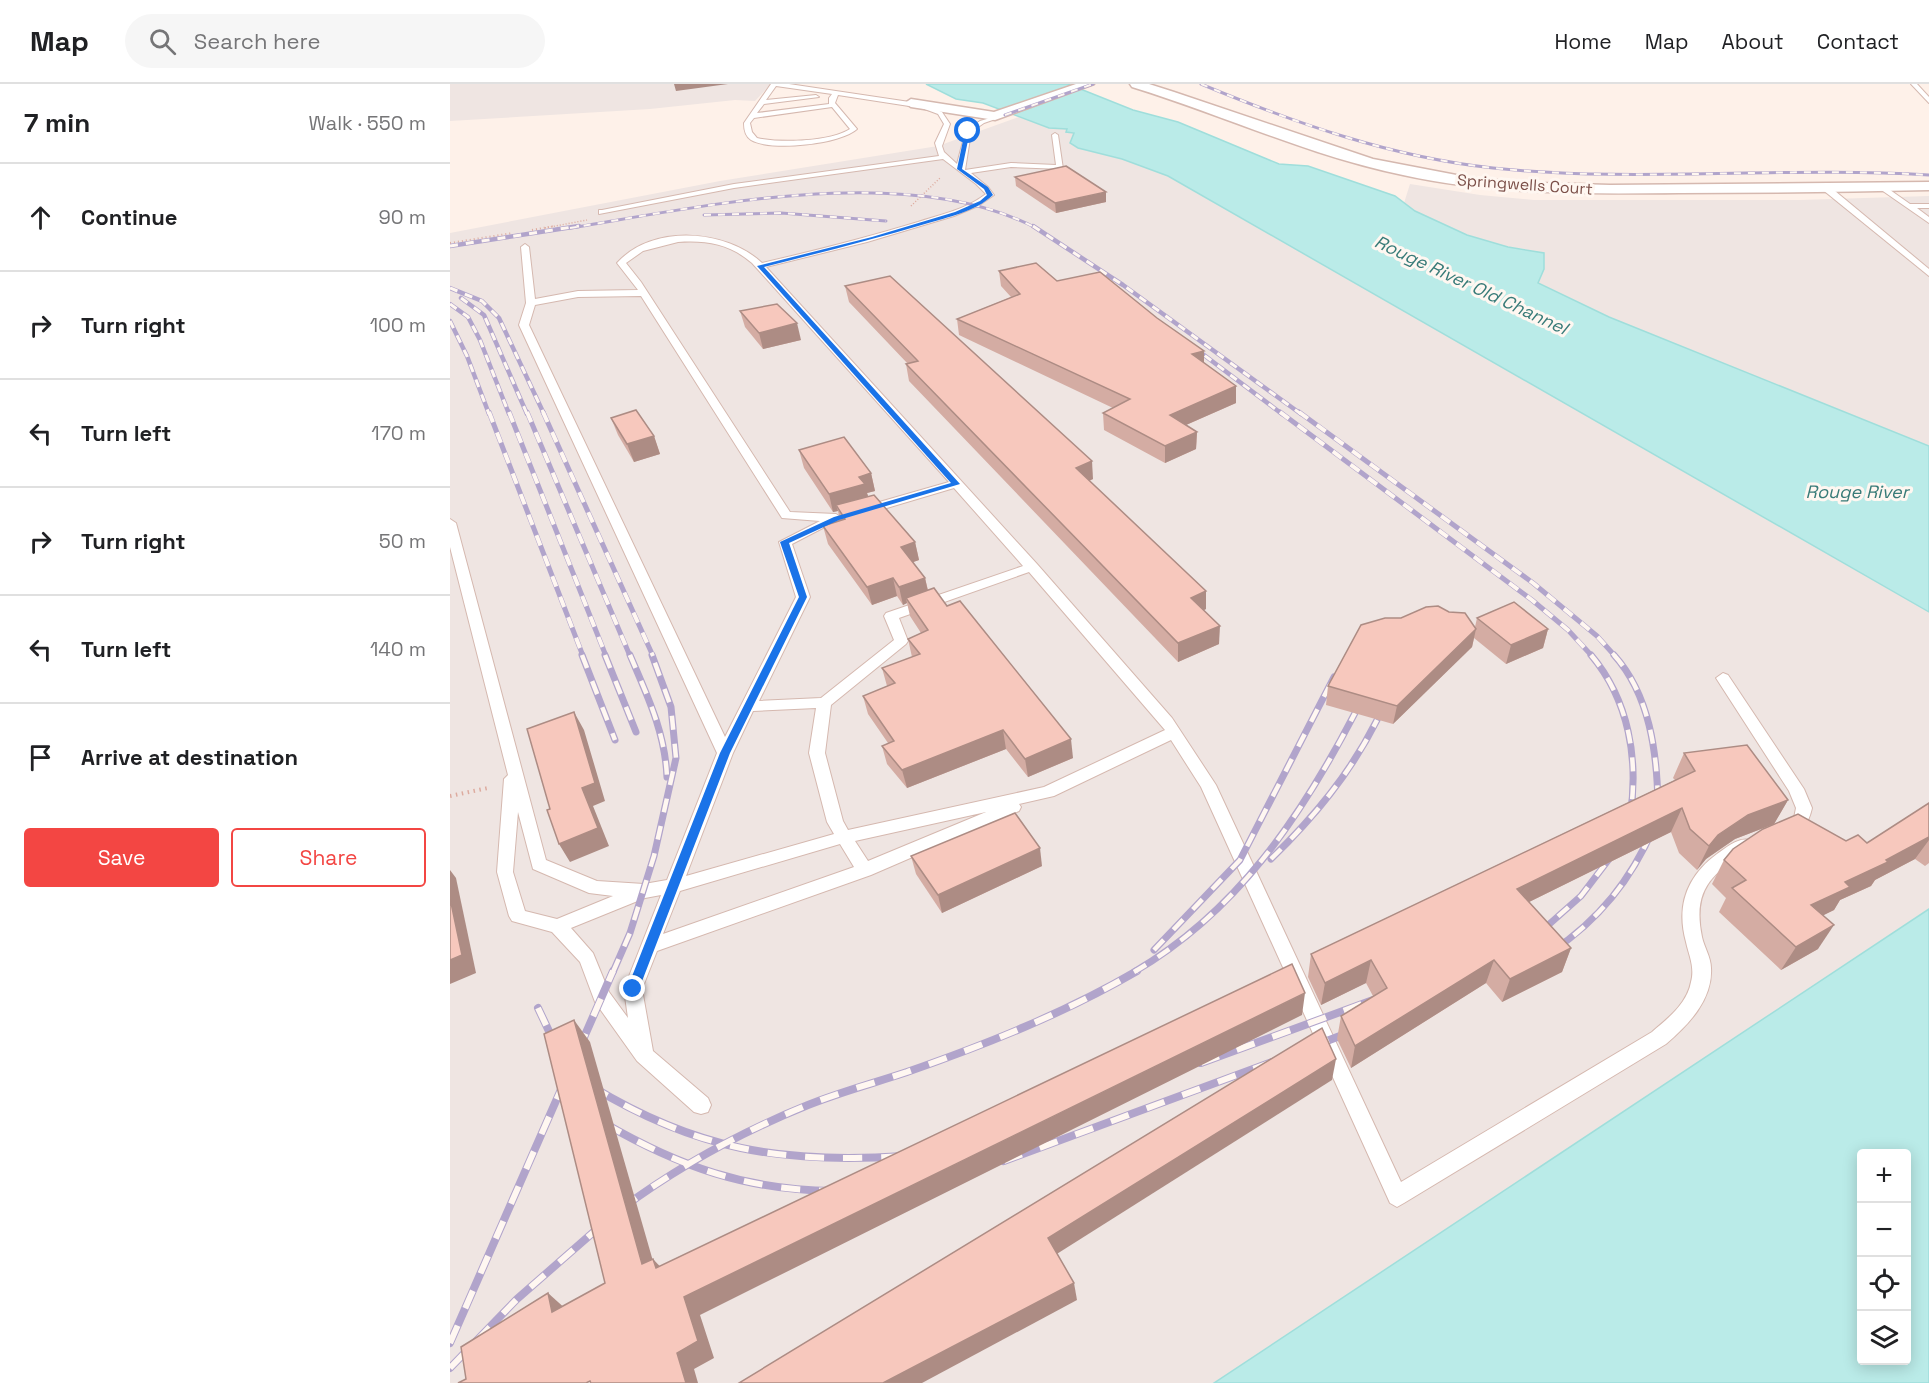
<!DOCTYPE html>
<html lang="en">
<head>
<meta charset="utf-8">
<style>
	:root { --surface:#fff; --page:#f6f6f6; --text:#202124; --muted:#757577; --line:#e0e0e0; --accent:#f34643 }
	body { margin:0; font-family:"Space Grotesk",sans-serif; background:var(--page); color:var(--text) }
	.controls { position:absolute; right:18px; bottom:18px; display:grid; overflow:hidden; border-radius:6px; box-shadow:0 3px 15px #0003 }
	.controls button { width:54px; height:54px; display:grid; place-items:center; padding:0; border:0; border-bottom:2px solid var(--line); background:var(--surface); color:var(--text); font:30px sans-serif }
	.stop { position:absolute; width:18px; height:18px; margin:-14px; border:4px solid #1a73e8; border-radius:50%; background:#fff }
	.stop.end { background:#1a73e8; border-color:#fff; box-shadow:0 2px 6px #0008 }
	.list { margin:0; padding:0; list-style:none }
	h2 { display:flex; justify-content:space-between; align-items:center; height:78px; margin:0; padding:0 24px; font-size:26px }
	h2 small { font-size:20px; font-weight:400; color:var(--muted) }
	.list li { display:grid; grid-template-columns:39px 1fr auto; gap:18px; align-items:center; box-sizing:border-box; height:108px; padding:0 24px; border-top:2px solid var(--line) }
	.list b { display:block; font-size:22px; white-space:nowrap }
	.list em { font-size:20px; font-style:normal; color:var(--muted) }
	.actions { display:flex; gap:12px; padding:18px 24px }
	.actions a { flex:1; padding:14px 0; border:2px solid var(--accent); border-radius:6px; text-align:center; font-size:21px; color:var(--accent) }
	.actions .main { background:var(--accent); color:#fff }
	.icon { flex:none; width:33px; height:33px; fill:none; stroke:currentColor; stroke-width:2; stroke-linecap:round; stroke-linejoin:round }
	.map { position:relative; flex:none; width:1479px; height:1299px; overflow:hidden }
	header { display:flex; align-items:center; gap:36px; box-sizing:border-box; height:84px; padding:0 30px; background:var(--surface); border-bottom:2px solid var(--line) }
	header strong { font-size:28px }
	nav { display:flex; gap:33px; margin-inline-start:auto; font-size:21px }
	.search { width:420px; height:54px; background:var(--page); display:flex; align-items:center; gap:15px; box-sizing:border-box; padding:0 21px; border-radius:33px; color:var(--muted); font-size:22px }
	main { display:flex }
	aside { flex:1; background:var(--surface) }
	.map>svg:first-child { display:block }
</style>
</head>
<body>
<header>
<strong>Map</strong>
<div class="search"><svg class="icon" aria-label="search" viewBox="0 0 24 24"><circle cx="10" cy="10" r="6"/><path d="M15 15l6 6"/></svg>Search here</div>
<nav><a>Home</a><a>Map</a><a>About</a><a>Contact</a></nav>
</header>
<main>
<aside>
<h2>7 min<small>Walk · 550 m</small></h2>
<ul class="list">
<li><svg class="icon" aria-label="ahead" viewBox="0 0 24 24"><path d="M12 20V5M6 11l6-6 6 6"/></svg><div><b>Continue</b></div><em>90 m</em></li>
<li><svg class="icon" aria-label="right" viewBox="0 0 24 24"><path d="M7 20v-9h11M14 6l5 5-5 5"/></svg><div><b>Turn right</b></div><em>100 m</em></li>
<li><svg class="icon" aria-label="left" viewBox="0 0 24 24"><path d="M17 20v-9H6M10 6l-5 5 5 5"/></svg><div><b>Turn left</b></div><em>170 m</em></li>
<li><svg class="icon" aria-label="right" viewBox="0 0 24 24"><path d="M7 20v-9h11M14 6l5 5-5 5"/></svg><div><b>Turn right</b></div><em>50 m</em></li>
<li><svg class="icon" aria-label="left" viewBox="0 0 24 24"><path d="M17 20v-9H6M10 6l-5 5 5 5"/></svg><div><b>Turn left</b></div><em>140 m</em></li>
<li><svg class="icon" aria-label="arrive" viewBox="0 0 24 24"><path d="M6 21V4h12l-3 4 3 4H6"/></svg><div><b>Arrive at destination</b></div></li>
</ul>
<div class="actions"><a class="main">Save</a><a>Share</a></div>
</aside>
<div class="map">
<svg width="1479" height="1299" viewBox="0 0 1479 1299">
	<rect width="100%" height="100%" fill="#fef1e9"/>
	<g fill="#efe5e2">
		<path d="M0,0h321l-16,17 -20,-1 -85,9 -200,12z"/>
		<path d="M569,33l32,11 16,1 -1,3 8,1 4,15 44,11 46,17 761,436v297l-715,474h-764v-1150l270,-52 218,-35z"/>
		<path d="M960,100l70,11 54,5h266l129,-4v250l-320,-129 -71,-34 6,-14 -19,-20 -17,-2 -41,-12 -52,-24 -11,-8z"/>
	</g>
	<g fill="#baebe8" stroke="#9fdedb" stroke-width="1.5" fill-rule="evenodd">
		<path d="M476,0h142l65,26 45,12 101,42 29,2 87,30 20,15 52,24 41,12 36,6v16l-6,14 71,34 320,129v166l-761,-436 -46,-17 -44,-11 -8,-5 4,-10 -8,-1 1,-3 -18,-1 -66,-25 -27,-4z"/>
		<path d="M1479,825v474h-715zM1412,1070h44v206h-44z"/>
	</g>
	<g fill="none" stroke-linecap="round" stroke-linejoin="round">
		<defs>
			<g id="lane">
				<path d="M321,0h18l134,20 19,8 8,12 -8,22 2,6 13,12 9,-34 14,-9 24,-7v2l-20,7 -13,9 -6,38 46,-7 45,2 -4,-30 3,-2 3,2 5,34 -52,-2 -40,6 17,14 6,8 -16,11 -24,10 -87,26 -101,25 271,297 135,154 44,67 185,397 251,-150c16,-14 35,-28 39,-50 4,-15 -2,-26 -5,-40 -10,-36 1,-66 31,-88 10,-7 21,-17 33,-14l2,5 -2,5c-38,23 -58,39 -48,87 2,10 9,20 9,31 2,32 -23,57 -45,76l-262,159 -7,4 -7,-4 -189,-416 -30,-47 -117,56 -35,8 2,3 -2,4 -148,64 -214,76 -15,38 11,62 55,47 3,7 -3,7 -7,2 -7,-2 -57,-51 -42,-59 -15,-40 -28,-30 -40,-11 -3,-5 -12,-44 7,-93 4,-4 -58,-228v-28l6,4 90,337 51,21 47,3 23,-4 50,-127 -198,-428 7,-22 -5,-56 4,-3 4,3 6,52 43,-8 60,-1 -21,-27c35,-39 109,-34 145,0 52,-12 104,-25 156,-41 24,-8 47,-12 68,-28l-10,-10 -33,-25 -209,29 -135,26v-4h3l132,-26 205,-28 -4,-13 9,-19 -6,-10 -16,-6 -84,-13 -3,8 22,26c-16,15 -86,23 -106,11 -6,-4 -7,-11 -7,-17zM326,2l56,8 -3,4v6l-72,9 7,-9 55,-7 -3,-2 -50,5zM382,23l18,22c-21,13 -69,14 -93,9l-5,-6 -2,-9 4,-5zM228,158c29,-2 52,2 74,21l197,219 -87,25v6h8l84,-25 69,78 -137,47 -2,3 10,24 -73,58 -62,3 51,-104 -18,-53 50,-26 -6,-4 -46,-2 -149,-230 -15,-19 17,-12zM191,212l141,222 38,3 -41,21 17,55 -71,140 -196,-412 6,-20 43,-8zM579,488l136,158 -121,57 -196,43 -5,-9 -18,-68 6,-48 75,-61 2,-3 -9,-23zM366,624l-7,45 18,69 7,12 -148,42 47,-123 20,-42zM68,728l15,57 56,24 24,3 -56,23 -32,-8 -12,-39zM536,728l-118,49 -13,-20zM390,760l14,23 -191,67 17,-43zM211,811l-37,94 4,29 -19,-26 -16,-39 -22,-25 74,-30z"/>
				<path d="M1461,0h6l12,13v6z"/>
				<path d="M1433,101l27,19h19v4h-12l12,9v6l-49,-34 -1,-2z"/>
				<path d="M1373,102h6l100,83v7l-106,-86z"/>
				<path d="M1273,589l5,2 76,114 8,19c-3,14 -12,31 -29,25l-2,-4 13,-11 2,-10 -7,-17 -73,-113z"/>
			</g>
			<g id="street">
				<path d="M626,0h18l-99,36 -84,-13 -6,-4 6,-4 83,13z"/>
				<path d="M680,0h19l25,8 199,67 99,19 69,5 69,2 319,-3v8c-83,2 -166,3 -250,3 -92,1 -185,2 -276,-18 -93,-19 -180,-60 -271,-88z"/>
			</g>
		</defs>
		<use href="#lane" stroke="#d5b8af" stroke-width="2"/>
		<use href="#street" stroke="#d5b8af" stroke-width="3"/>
		<g stroke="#ddab9f" stroke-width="1.5" stroke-dasharray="1 2" stroke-linecap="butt">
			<path d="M461,122l29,-28"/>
			<path d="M95,144l42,-8"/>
		</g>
		<g stroke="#ddab9f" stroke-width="2" stroke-dasharray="1 3" stroke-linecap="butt">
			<path d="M82,146l22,-4"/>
			<path d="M0,159l63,-10"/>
		</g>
		<path stroke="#ddab9f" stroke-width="4" stroke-dasharray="1.5 4.5" stroke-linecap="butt" d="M0,712l38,-8"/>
		<use href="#lane" fill="#fff" fill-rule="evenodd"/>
		<use href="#street" fill="#fff" fill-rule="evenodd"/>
		<defs>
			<g id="rail-far4">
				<path d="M751,0c94,39 190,73 292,84 144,15 291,-2 436,7"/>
				<path d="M555,31l88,-31"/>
				<path d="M254,131l77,-2 105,8"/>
				<path d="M120,144c136,-22 338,-67 466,0"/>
			</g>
			<g id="rail-far3">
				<path d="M583,142l90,59 178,129"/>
				<path d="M0,162l129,-20"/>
				<path d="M0,204l32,13 17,17 45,96"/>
				<path d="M11,214l23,17 43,99"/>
				<path d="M0,220l18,13 12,23 29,74"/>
				<path d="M0,237l17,35 22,58"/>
				<path d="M742,262l90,68"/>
			</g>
			<g id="rail-far2">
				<path d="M39,328l94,244"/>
				<path d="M59,328l97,244"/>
				<path d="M77,328l103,244"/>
				<path d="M93,328l110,244"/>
				<path d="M830,328l252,188 36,30 24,26"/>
				<path d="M849,328l234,171 64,53 18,20"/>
			</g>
			<g id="rail-far1">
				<path d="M132,571l33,85"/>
				<path d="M155,571l31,77"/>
				<path d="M180,571c17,40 35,77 37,122"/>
				<path d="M1141,571c38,45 48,105 39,162"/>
				<path d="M1164,571c36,40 43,98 44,149"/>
				<path d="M821,775c43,-42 79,-85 106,-139"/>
				<path d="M1087,851l44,-39 35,-46"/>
				<path d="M704,866l86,-90 94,-183"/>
				<path d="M1101,868c48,-32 80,-72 103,-125"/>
				<path d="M163,888l17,-39 24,-77 22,-98 -5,-51 -19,-52"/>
				<path d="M684,888c103,-60 167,-155 221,-259"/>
			</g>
			<g id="rail">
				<path d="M88,924l18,38"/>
				<path d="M861,963l42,-16"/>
				<path d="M128,967l35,-80"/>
				<path d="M751,979l172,-63"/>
				<path d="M141,1002c105,64 191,78 313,70"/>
				<path d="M154,1039c76,44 142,67 230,68"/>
				<path d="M554,1077l268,-99"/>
				<path d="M171,1125c58,-43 120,-77 187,-104 32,-13 66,-22 99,-33 80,-28 158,-59 230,-101"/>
				<path d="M0,1259l116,-265"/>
				<path d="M0,1284l67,-69 88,-77"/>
			</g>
		</defs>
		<use href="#rail-far4" stroke="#b1a4cb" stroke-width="3"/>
		<use href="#rail-far3" stroke="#b1a4cb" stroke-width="4.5"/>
		<use href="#rail-far2" stroke="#b1a4cb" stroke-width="5"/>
		<use href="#rail-far1" stroke="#b1a4cb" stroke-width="7"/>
		<use href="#rail" stroke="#b1a4cb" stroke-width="8"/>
		<use href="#rail-far4" stroke="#fff7f1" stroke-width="2" stroke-dasharray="7" stroke-linecap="butt"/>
		<use href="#rail-far3" stroke="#fff7f1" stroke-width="3" stroke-dasharray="8" stroke-linecap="butt"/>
		<use href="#rail-far2" stroke="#fff7f1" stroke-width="4" stroke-dasharray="11" stroke-linecap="butt"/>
		<use href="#rail-far1" stroke="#fff7f1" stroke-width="4.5" stroke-dasharray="14" stroke-linecap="butt"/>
		<use href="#rail" stroke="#fff7f1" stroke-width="6" stroke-dasharray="19" stroke-linecap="butt"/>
	</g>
	<g fill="#d4aca3">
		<path d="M565,93l91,25 -50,11 -40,-27z"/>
		<path d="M549,187l58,10 147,82 32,23v17l-50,22 11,7 -1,17 -31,14 -61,-33 -1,-17 10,-5 -154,-73 -2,-16 54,-22 -10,-11z"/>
		<path d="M395,202l248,193 -4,2 117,110v18l-3,1 16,34 -41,18 -269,-281 -3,-17h2l-59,-62z"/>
		<path d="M290,227l61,29 -38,9 -18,-22z"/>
		<path d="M161,334l43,18 6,18 -26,8 -16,-27z"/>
		<path d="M349,366l72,23 4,18 -8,2 1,3 47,46 4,18 -6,2 12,16 3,12 19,16 126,152 -45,19 -22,-28 -99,39 -20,-24 -5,-18 6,-3 -20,-29 -5,-18 24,-10 -5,-18 30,-11 -4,-18 13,-6 -11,-17 -3,-13 -4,2 -6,-9 -25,9 -44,-61 -5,-18 17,-5 -2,-10 -5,1 -29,-44z"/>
		<path d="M951,534l74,9 2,-9 71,11 -5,19 -37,16 -32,-26 -2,9 -79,77 -67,-19 2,-19z"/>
		<path d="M1234,669l104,47 -14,24 72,17 21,2 62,-40v60l-4,3 -10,-7 -40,21 -4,6 -31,14 -6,10 -11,5 -5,34 -37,21 -62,-58 7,-14 -14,-14 12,-24 45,-34 -34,13 -29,20 -9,11 -18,-17 -8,-21 -142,70 42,46 -9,24 -60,30 -16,-19 -135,85 -14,-29 4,-23 32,-20 -7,-13 -45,22 -13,-28 3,-23 364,-174 -2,-2z"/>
		<path d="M461,772l131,10 -100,47 -26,-39z"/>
	</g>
	<g fill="#ad8c84">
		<path d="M224,0h54l-52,7z"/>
		<path d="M656,108v10l-50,11 -1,-10z"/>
		<path d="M347,239l4,17 -38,9 -4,-16z"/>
		<path d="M754,267v16l-12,-13z"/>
		<path d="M786,302v17l-66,29v-17z"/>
		<path d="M747,348l-1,17 -31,14v-17z"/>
		<path d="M204,352l6,18 -26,8 -7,-18z"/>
		<path d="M642,377l1,18 -16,7 -1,-18z"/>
		<path d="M421,389l4,18 -8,2 3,9 -34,3 2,6 -5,1 -4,-18 30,-17z"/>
		<path d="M465,458l4,18 -14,5 -4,-18z"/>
		<path d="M443,494l4,18 -25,9 -5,-18z"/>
		<path d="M475,494l4,18 -23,2 1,5 -4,2 -4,-18z"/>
		<path d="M756,507v18l-15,8v-19z"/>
		<path d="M770,542l-1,18 -41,18v-19z"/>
		<path d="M1026,545l-4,18 -79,77 4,-18z"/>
		<path d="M1098,545l-5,19 -37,16 5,-19z"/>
		<path d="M124,628l10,18 21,71 -12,5 16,40 -39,16 -11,-18z"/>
		<path d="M553,646l3,19 -99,39 -5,-18z"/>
		<path d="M621,655l2,19 -45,19 -3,-18z"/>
		<path d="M1338,716l-14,24 -39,15 -29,20 -9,11 12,-24 9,-11 30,-20z"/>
		<path d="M1232,724l-11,24 -162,80 8,-23z"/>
		<path d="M1479,753v3l-14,19 -40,21 -4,6 -31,14 -6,10 -38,19 15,-24 34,-23z"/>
		<path d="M590,764l2,18 -100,47 -4,-18z"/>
		<path d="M0,786l6,8 20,95 -26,11z"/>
		<path d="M1384,841l-16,24 -37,21 15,-23z"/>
		<path d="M1121,864l-9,24 -60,30 8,-23z"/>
		<path d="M921,876l-5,23 -45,22 4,-22z"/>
		<path d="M1044,876l-8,23 -135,85 4,-22z"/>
		<path d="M855,909l-3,22 -602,300 14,43 -20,11 4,14h-12l-9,-30 7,-56z"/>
		<path d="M124,936l16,22 69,240 -17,-18z"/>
		<path d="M886,975l-4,21 -280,177 -4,-19z"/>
		<path d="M203,1175l17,18 -14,-9z"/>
		<path d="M624,1199l3,17 -155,83h-39z"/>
		<path d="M98,1209l20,18 -16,1z"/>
	</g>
	<g fill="#f7c8bd" stroke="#ad8c84" stroke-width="1.5">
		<path d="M616,82l40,26 -51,11 -40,-26z"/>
		<path d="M586,179l21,18 43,-9 57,46 47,33 -12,3 44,32 -66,29 27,17 -32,14 -62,-33 27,-14 -173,-80 63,-25 -21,-23z"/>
		<path d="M440,192l202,185 -16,7 130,123 -15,7 29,28 -42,17 -272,-279 12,-3 -73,-75z"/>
		<path d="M327,220l20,19 -38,10 -19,-22z"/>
		<path d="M186,326l18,26 -27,8 -16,-26z"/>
		<path d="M394,353l27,36 -12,4 6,7 -36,10 -30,-44z"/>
		<path d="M424,411l41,47 -14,5 24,31 -26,9 -6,-9 -26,9 -44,-61 22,-7 -9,-14z"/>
		<path d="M484,504l13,18 13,-5 111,138 -46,20 -22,-29 -101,40 -20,-24 12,-5 -31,-45 32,-13 -13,-15 38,-14 -12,-15 20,-9 -22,-32z"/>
		<path d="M1064,518l34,27 -37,16 -34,-27z"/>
		<path d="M988,522l11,6 16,1 11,16 -79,77 -69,-20 33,-61 24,-7h16l25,-11z"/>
		<path d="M124,628l21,71 -13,5 16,40 -39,16 -12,-34 3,-1 -23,-80z"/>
		<path d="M1297,661l41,55 -40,15 -30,20 -9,11 -19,-17 -8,-21 -165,81 54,59 -61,31 -16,-19 -139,86 -14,-30 46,-28 -16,-28 -46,23 -14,-29 384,-183 -11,-18z"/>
		<path d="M1479,719v34l-43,23 2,2 -43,20 5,5 -39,18 23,20 -38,22 -64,-59 14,-8 -22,-20 9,-11 30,-20 35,-15 48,27 12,-6 9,8z"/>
		<path d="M565,729l25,35 -102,47 -27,-39z"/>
		<path d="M0,814l12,57 -12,5z"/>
		<path d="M842,880l13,29 -621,304 14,44 -21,12 9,30h-95l-1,-2 -4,2h-128l8,-4 -5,-32 87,-54 4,19 53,-29 -61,-249 30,-14 68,244 11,-5 3,9z"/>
		<path d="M872,944l14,31 -288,179 26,45 -191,100h-144z"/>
	</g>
	<path fill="#1a73e8" d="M518,46l2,1 -8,38 26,18 5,8c-18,17 -45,22 -68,29 -53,16 -107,29 -161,43l196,217 -121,36 -50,23 18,54 -77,156 -91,236 -6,5 -4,-1 -2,-4 93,-236 79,-156 -19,-55 54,-25 117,-34 -194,-217 115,-29 83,-25 25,-11 7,-6 -3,-6 -27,-20 8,-38z"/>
	<g text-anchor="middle" stroke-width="6" stroke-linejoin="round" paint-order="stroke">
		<g font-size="16" fill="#7c5049" stroke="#fff7f1">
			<text transform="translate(1075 100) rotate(4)" y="6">Springwells Court</text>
		</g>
		<g font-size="18" font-style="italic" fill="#387b78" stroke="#fff7f1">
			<text transform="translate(1021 201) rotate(25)" y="6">Rouge River Old Channel</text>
			<text x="1407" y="414">Rouge River</text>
		</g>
	</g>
</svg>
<div class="controls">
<button>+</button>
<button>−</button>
<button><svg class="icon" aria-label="locate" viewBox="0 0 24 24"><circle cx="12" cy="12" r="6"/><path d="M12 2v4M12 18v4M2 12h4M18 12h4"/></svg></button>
<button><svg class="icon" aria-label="layers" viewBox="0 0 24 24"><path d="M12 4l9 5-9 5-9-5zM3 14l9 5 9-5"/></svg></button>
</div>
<div class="stop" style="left:518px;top:47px"></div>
<div class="stop end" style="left:183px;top:905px"></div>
</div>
</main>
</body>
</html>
